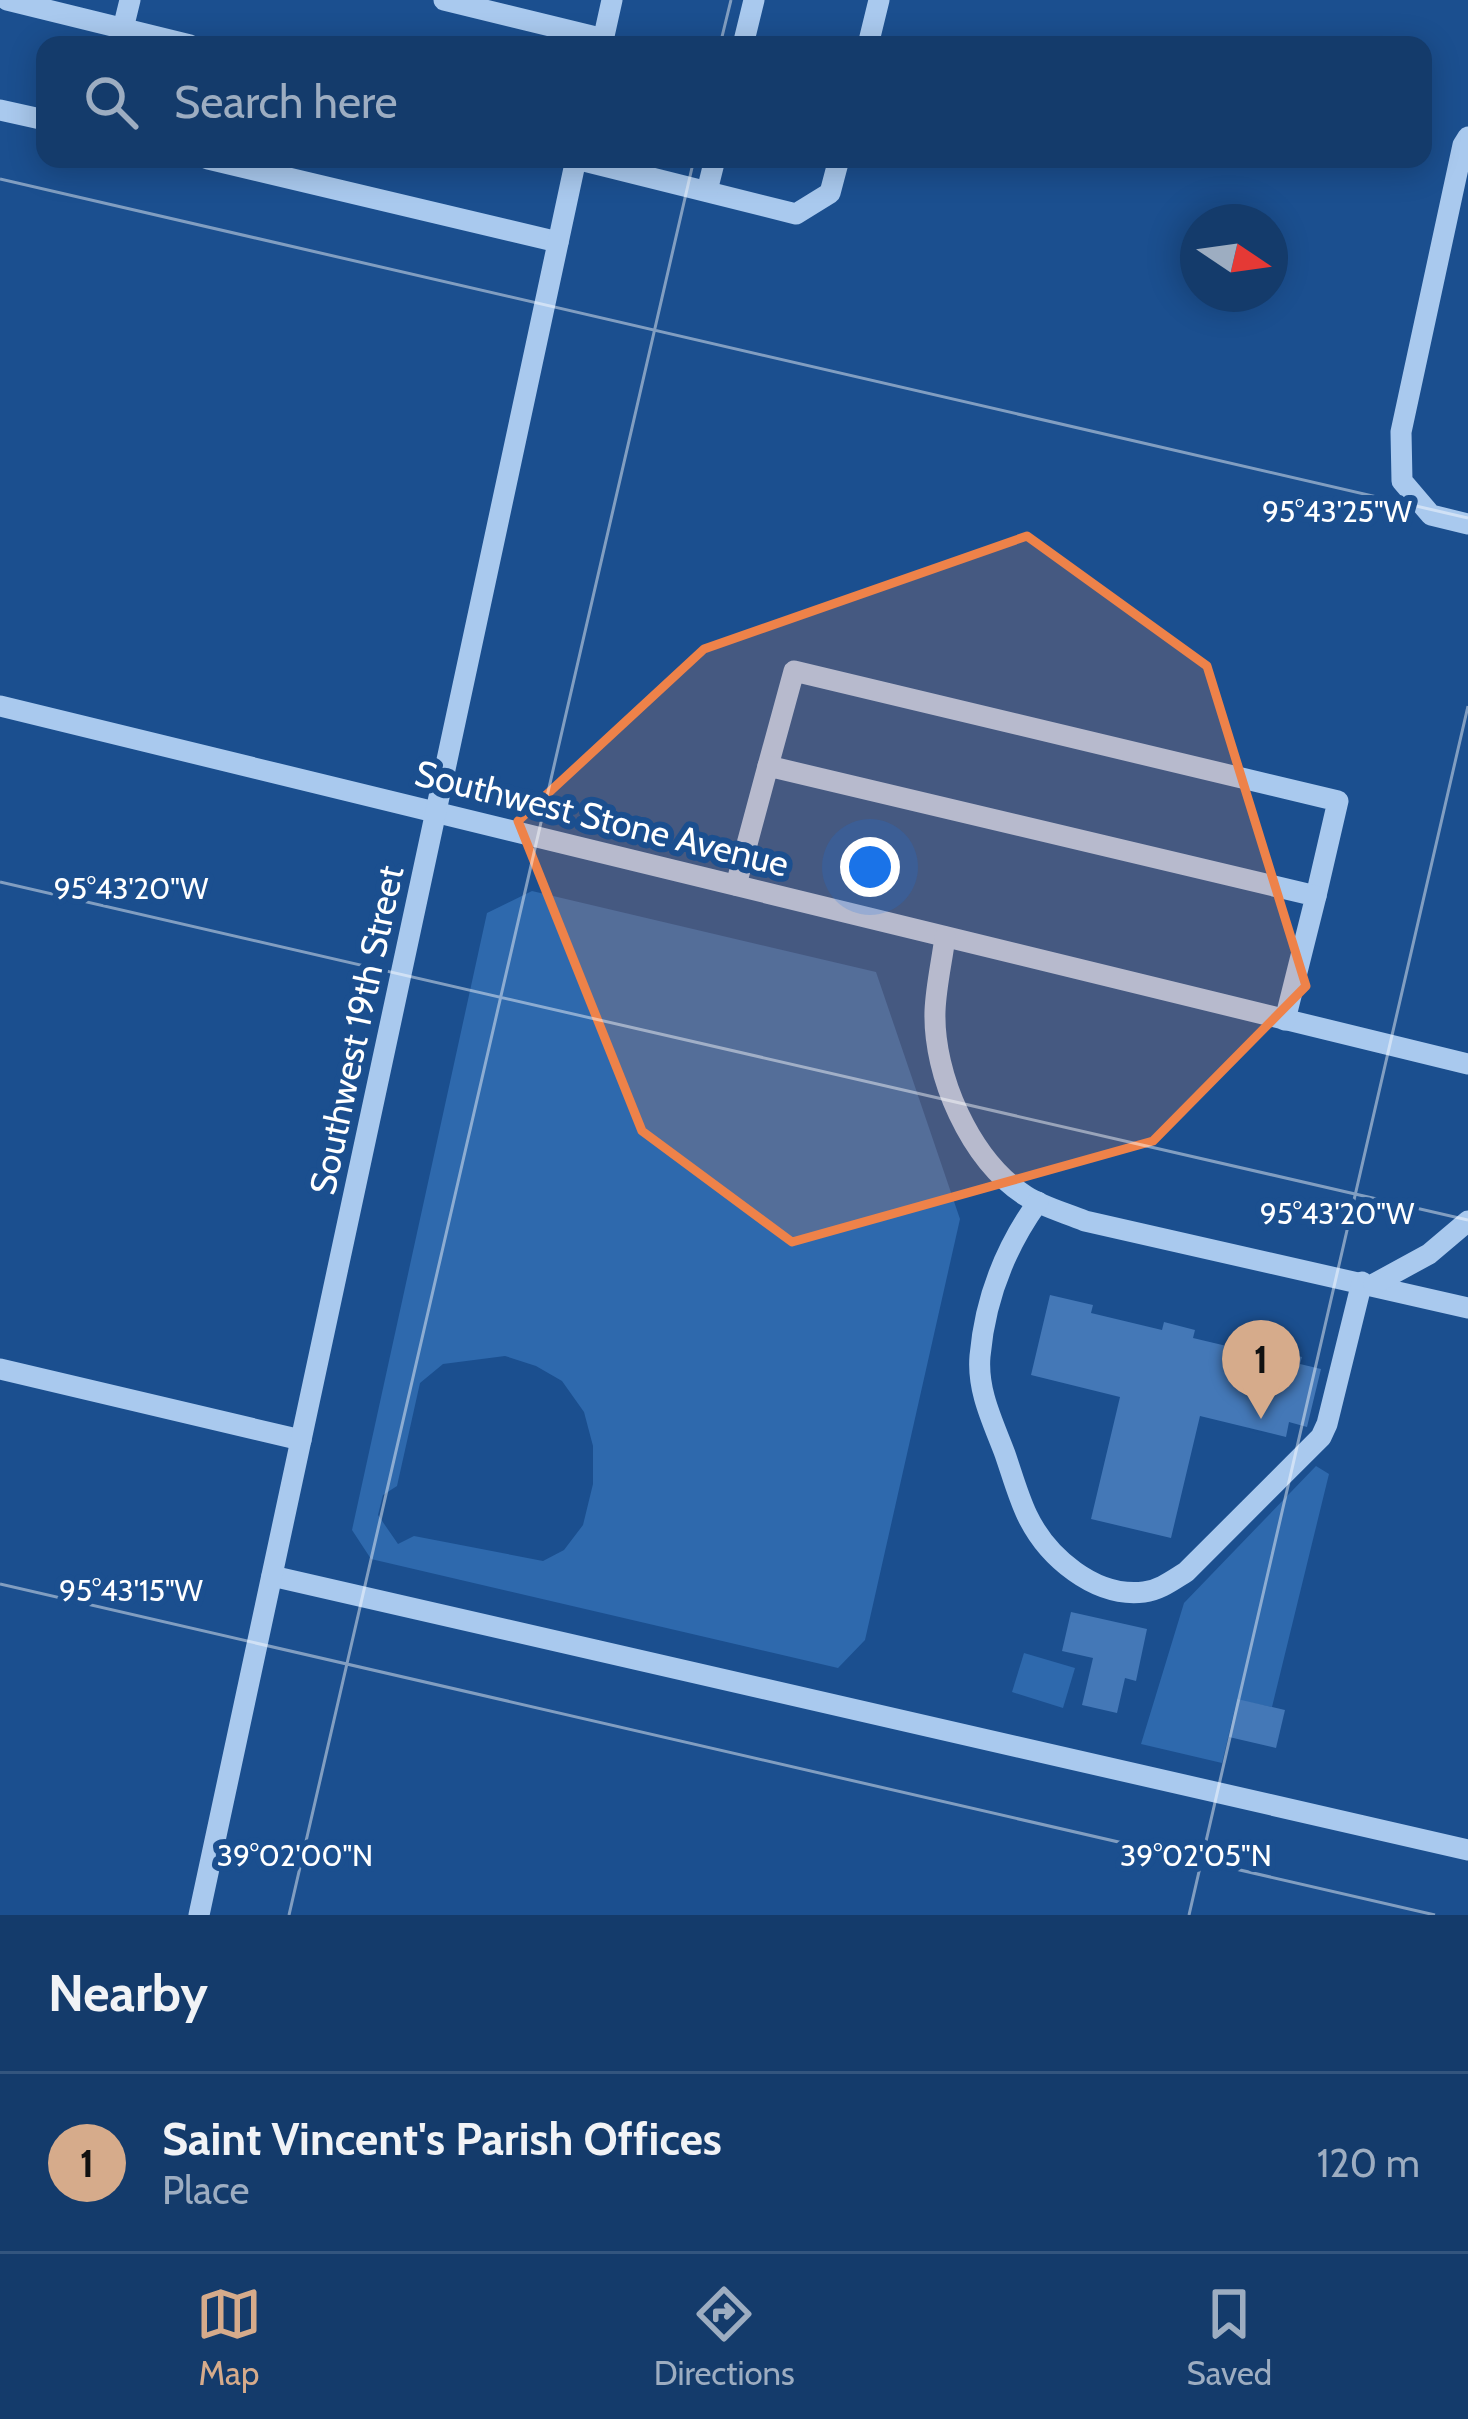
<!DOCTYPE html>
<html lang="en">
<head>
<meta charset="utf-8">
<style>
	:root { --surface:#143b6b; --page:#1d4271; --text:#f1f3f6; --muted:#9dadc1; --line:#33557e; --accent:#d6ab8b }
	body { margin:0; font-family:Cabin,sans-serif; background:var(--page); color:var(--text) }
	.compass { position:absolute; left:1180px; top:204px; width:108px; height:108px; border-radius:50%; background:var(--surface); box-shadow:0 6px 30px #0003; rotate:103deg }
	.you { position:absolute; left:870px; top:867px; width:42px; height:42px; margin:-30px; border:9px solid #fff; border-radius:50%; background:#1a73e8; box-shadow:0 0 0 18px #1a73e833 }
	.badge { display:grid; place-items:center; width:78px; height:78px; border-radius:50%; background:var(--accent); color:#111; font-size:39px; font-weight:700 }
	.pin { position:absolute; translate:-50% -99px; filter:drop-shadow(0 3px 6px #0008) }
	.pin::after { content:''; position:absolute; top:63px; width:42px; height:36px; background:inherit; clip-path:polygon(0 0,100% 0,50% 100%) }
	.list { margin:0; padding:0; list-style:none }
	h2 { display:flex; justify-content:space-between; align-items:center; height:156px; margin:0; padding:0 48px; font-size:51px }
	h2 small { font-size:39px; font-weight:400; color:var(--muted) }
	.list li { display:grid; grid-template-columns:78px 1fr auto; gap:36px; align-items:center; box-sizing:border-box; height:180px; padding:0 48px; border-top:3px solid var(--line) }
	.list b { display:block; font-size:45px; white-space:nowrap }
	.list p { margin:0; font-size:39px; white-space:nowrap; color:var(--muted) }
	.list em { font-size:39px; font-style:normal; color:var(--muted) }
	.icon { flex:none; width:66px; height:66px; fill:none; stroke:currentColor; stroke-width:2; stroke-linecap:round; stroke-linejoin:round }
	.map { position:relative; flex:none; width:1468px; height:1915px; overflow:hidden }
	.search { position:absolute; background:var(--surface); box-shadow:0 6px 30px #0003; left:36px; right:36px; top:36px; height:132px; display:flex; align-items:center; gap:30px; box-sizing:border-box; padding:0 42px; border-radius:24px; color:var(--muted); font-size:45px }
	.sheet { height:336px; background:var(--surface) }
	nav { display:flex; justify-content:space-around; align-items:center; box-sizing:border-box; height:168px; border-top:3px solid var(--line); background:var(--surface); font-size:33px; color:var(--muted) }
	nav a { display:grid; justify-items:center; gap:6px }
	nav .on { color:var(--accent) }
	.map>svg:first-child { display:block }
</style>
</head>
<body>
<div class="map">
<svg width="1468" height="1915" viewBox="0 0 1468 1915">
	<rect width="100%" height="100%" fill="#1b4f8f"/>
	<g fill="#2e69ad" fill-rule="evenodd">
		<path d="M532,891l344,81 84,247 -95,421 -27,28 -467,-109 -19,-29 135,-617zM505,1356l31,10 26,15 22,31 9,34v38l-10,41 -19,25 -21,11 -129,-25 -16,8 -20,-29 5,-20 14,-9 23,-103 23,-19z"/>
		<path d="M1316,1466l13,8 -57,233 -35,-7 -15,63 -81,-19 43,-141z"/>
		<path d="M1024,1653l51,15 -12,40 -51,-16z"/>
	</g>
	<g fill="#4478b7">
		<path d="M1050,1295l43,10 -2,8 71,17 2,-8 31,8 -2,8 63,15 1,-7 45,11 -2,7 21,5 -14,58 -18,-5 -3,15 -86,-21 -29,122 -80,-19 29,-122 -89,-22z"/>
		<path d="M1071,1612l76,17 -11,52 -11,-3 -8,35 -35,-8 11,-47 -31,-7z"/>
		<path d="M1237,1699l48,11 -9,38 -47,-11z"/>
	</g>
	<g fill="none" stroke-linecap="round" stroke-linejoin="round">
		<g stroke="#a9c9ee" stroke-width="21">
			<path d="M7,0l183,45"/>
			<path d="M444,0l160,39"/>
			<path d="M119,45l11,-45"/>
			<path d="M602,45l10,-45"/>
			<path d="M743,45l11,-45"/>
			<path d="M868,45l11,-45"/>
			<path d="M0,110l45,10"/>
			<path d="M1468,137l-5,8 -62,287 1,49 29,34 37,9"/>
			<path d="M208,159l350,83"/>
			<path d="M576,159l220,55 34,-21 9,-34"/>
			<path d="M707,191l8,-32"/>
			<path d="M0,706l1468,358"/>
			<path d="M768,766l26,-95 544,130 -22,95"/>
			<path d="M736,885l32,-119 548,130 -31,124"/>
			<path d="M945,937c-3,24 -9,49 -10,74 -2,64 35,149 91,185 17,11 40,17 59,25l383,87"/>
			<path d="M1038,1202c-33,46 -53,97 -58,154 -3,35 13,66 25,98 7,20 13,42 22,61 20,42 68,83 117,77 16,-2 29,-12 42,-20l135,-135 6,-13 35,-142"/>
			<path d="M1374,1284l55,-30 39,-33"/>
			<path d="M0,1369l301,71"/>
			<path d="M272,1576l1196,274"/>
			<path d="M199,1915l377,-1756"/>
		</g>
	</g>
	<path fill="#ee8249" fill-opacity="0.2" stroke="#ee8249" stroke-width="9" stroke-linejoin="round" d="M1027,536l180,130 99,320 -153,155 -361,101 -150,-111 -124,-310 186,-172z"/>
	<path fill="none" stroke="#fff" stroke-width="3" stroke-opacity="0.45" d="M720,45l11,-45M0,179l1468,339M0,882l1468,338M0,1584l1435,331M289,1915l405,-1756M1189,1915l279,-1209"/>
	<g text-anchor="middle" stroke-width="12" stroke-linejoin="round" paint-order="stroke">
		<g font-size="36" fill="#fff" stroke="#1b4f8f">
			<text transform="translate(602 818) rotate(14)" y="13">Southwest Stone Avenue</text>
			<text transform="translate(356 1030) rotate(-78)" y="13">Southwest 19th Street</text>
		</g>
	</g>
	<g font-size="30" text-anchor="middle" fill="#fff" stroke="#1b4f8f" stroke-width="12" stroke-linejoin="round" paint-order="stroke">
		<text x="1337" y="522">95°43'25"W</text>
		<text x="131" y="899">95°43'20"W</text>
		<text x="1337" y="1224">95°43'20"W</text>
		<text x="131" y="1601">95°43'15"W</text>
		<text x="295" y="1866">39°02'00"N</text>
		<text x="1196" y="1866">39°02'05"N</text>
	</g>
</svg>
<svg class="compass" viewBox="-18 -18 36 36"><path d="M0-13l5 13h-10z" fill="#e53935"/><path d="M0 13l5-13h-10z" fill="#9dadc1"/></svg>
<div class="you"></div>
<div class="pin badge" style="left:1261px;top:1419px">1</div>
<div class="search"><svg class="icon" aria-label="search" viewBox="0 0 24 24"><circle cx="10" cy="10" r="6"/><path d="M15 15l6 6"/></svg>Search here</div>
</div>
<section class="sheet">
<h2>Nearby<small></small></h2>
<ul class="list">
<li><span class="badge">1</span><div><b>Saint Vincent's Parish Offices</b><p>Place</p></div><em>120 m</em></li>
</ul>
</section>
<nav>
<a class="on"><svg class="icon" aria-label="map" viewBox="0 0 24 24"><path d="M3 6l6-2 6 2 6-2v14l-6 2-6-2-6 2zM9 4v14M15 6v14"/></svg>Map</a>
<a><svg class="icon" aria-label="directions" viewBox="0 0 24 24"><path d="M12 3l9 9-9 9-9-9zM9 14v-3h6M13 9l2 2-2 2"/></svg>Directions</a>
<a><svg class="icon" aria-label="saved" viewBox="0 0 24 24"><path d="M7 4h10v16l-5-4-5 4z"/></svg>Saved</a>
</nav>
</body>
</html>
